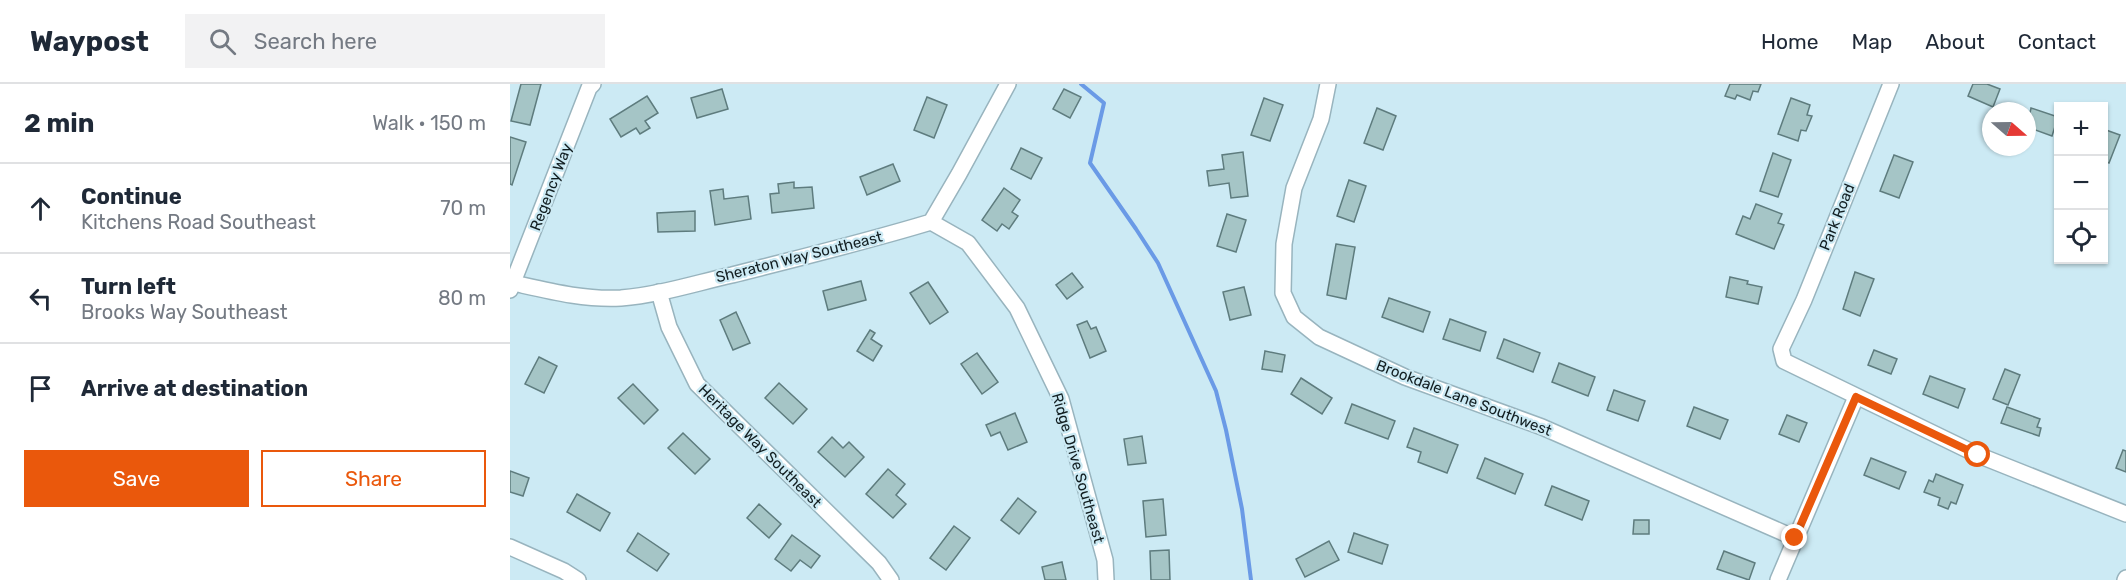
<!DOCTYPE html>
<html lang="en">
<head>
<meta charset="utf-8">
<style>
	:root { --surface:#fff; --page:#f2f2f3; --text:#1f2937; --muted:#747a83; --line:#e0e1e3; --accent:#ea580c }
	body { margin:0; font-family:Rubik,sans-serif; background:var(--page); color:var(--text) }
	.controls { position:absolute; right:18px; top:18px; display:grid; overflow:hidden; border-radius:0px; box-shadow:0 2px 4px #0004 }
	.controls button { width:54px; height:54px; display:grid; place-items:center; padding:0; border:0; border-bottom:2px solid var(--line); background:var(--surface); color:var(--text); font:30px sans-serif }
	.compass { position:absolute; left:1472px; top:18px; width:54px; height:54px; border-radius:50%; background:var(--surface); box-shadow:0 2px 4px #0004; rotate:110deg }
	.stop { position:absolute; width:18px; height:18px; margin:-14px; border:4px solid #ea580c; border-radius:50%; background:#fff }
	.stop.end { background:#ea580c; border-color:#fff; box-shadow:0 2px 6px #0008 }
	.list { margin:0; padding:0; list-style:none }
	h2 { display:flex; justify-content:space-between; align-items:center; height:78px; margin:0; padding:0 24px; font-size:26px }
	h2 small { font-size:20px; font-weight:400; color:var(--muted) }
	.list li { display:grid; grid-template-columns:39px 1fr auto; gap:18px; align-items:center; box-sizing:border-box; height:90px; padding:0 24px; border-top:2px solid var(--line) }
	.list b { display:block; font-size:22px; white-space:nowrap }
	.list p { margin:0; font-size:20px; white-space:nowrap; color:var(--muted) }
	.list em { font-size:20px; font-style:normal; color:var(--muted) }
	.actions { display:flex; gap:12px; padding:18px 24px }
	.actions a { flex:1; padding:14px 0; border:2px solid var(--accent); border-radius:0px; text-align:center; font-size:21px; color:var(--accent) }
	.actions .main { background:var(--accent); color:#fff }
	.icon { flex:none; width:33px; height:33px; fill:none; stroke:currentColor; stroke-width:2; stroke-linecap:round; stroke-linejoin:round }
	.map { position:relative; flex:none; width:1616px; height:496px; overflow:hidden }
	header { display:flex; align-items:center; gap:36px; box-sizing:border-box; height:84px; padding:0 30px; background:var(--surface); border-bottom:2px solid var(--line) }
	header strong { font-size:28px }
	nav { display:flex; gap:33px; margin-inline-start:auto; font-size:21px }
	.search { width:420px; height:54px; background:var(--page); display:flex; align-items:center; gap:15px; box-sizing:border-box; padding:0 21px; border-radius:0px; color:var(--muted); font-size:22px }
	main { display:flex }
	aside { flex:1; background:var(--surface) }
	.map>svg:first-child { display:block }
</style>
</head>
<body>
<header>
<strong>Waypost</strong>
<div class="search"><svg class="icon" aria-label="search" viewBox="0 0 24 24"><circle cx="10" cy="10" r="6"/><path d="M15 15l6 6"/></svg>Search here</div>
<nav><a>Home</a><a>Map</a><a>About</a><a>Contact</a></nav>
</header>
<main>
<aside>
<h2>2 min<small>Walk · 150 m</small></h2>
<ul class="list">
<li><svg class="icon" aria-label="ahead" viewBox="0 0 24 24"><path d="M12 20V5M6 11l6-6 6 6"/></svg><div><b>Continue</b><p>Kitchens Road Southeast</p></div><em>70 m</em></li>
<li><svg class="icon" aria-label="left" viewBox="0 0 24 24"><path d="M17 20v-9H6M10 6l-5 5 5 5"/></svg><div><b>Turn left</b><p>Brooks Way Southeast</p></div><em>80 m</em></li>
<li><svg class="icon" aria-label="arrive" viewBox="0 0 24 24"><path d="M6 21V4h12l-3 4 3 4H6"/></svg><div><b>Arrive at destination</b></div></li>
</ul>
<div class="actions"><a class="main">Save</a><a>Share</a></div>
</aside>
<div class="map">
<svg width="1616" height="496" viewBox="0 0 1616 496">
	<rect width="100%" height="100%" fill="#cceaf4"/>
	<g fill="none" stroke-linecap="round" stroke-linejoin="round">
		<path stroke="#6a9ae6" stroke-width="4" d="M571,0l23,19 -14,60 46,66 22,34 58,128 10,39 16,79 9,71"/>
	</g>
	<g fill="#a5c5c6" stroke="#5e7c7e" stroke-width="1.5">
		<path d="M11,0h20l-11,41 -19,-4z"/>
		<path d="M1220,0h31l-3,8 -5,-1 -3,9 -13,-5 -2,4 -10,-3z"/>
		<path d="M1463,0h14l13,5 -7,18 -25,-11z"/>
		<path d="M212,5l6,20 -31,9 -6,-20z"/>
		<path d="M554,5l17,8 -11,21 -17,-9z"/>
		<path d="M137,12l11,17 -13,8 5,7 -10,6 -4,-6 -15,9 -11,-18z"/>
		<path d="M417,13l20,8 -13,33 -20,-8z"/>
		<path d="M754,14l19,7 -13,36 -19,-6z"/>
		<path d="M1281,14l19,7 -3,10 5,1 -6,15 -5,-1 -3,11 -20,-7z"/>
		<path d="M867,24l19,8 -13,34 -19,-7z"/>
		<path d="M1521,24l27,9 -6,19 -25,-9z"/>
		<path d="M1596,46l14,5 -11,28 -5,-2v-27z"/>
		<path d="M0,53l16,5 -14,43 -2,-1z"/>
		<path d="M511,64l21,10 -11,21 -20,-10z"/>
		<path d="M733,68l5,44 -17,2 -2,-15 -20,3 -2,-15 17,-2 -2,-14z"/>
		<path d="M1263,69l18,7 -13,37 -18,-6z"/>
		<path d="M1384,71l19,7 -14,36 -19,-7z"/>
		<path d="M383,80l7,17 -33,14 -7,-18z"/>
		<path d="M839,96l17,6 -12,36 -17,-6z"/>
		<path d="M284,98v6l18,-1 2,21 -42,5 -2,-19 9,-1 -1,-9z"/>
		<path d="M494,104l16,12 -8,12 6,4 -9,13 -7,-5 -5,7 -15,-11z"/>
		<path d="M213,105l1,10 24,-3 3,23 -36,6 -5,-34z"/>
		<path d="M1246,120l26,10 -4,9 6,2 -10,24 -38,-15 7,-18 7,3z"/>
		<path d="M185,127v20l-37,1 -1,-19z"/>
		<path d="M717,130l19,6 -10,32 -19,-6z"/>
		<path d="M826,160l19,3 -9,52 -19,-4z"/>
		<path d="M1345,188l19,7 -14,37 -17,-7z"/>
		<path d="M562,189l11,14 -16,12 -11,-14z"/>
		<path d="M1220,193l18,4 -1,3 15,3 -4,17 -32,-7z"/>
		<path d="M351,197l5,19 -38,10 -5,-19z"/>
		<path d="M418,198l20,30 -18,12 -20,-31z"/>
		<path d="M734,203l7,28 -21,5 -7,-28z"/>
		<path d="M879,214l41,14 -7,20 -41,-15z"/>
		<path d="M226,228l14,31 -17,7 -13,-30z"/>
		<path d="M940,235l36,13 -6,19 -37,-12z"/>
		<path d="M577,237l4,8 5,-2 10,24 -16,7 -13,-33z"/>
		<path d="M360,246l5,3 -4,6 11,7 -9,15 -16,-10z"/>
		<path d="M994,255l36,14 -7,19 -36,-14z"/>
		<path d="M1364,266l23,9 -6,15 -23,-9z"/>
		<path d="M755,267l20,4 -3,17 -20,-3z"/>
		<path d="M467,269l21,29 -16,12 -21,-30z"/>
		<path d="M29,273l18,9 -13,27 -19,-9z"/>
		<path d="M1049,279l36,14 -7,19 -36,-14z"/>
		<path d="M1495,285l15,6 -12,30 -15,-6z"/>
		<path d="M1420,292l35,13 -7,19 -35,-14z"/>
		<path d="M791,294l31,20 -10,16 -31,-20z"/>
		<path d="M269,299l28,26 -14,15 -28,-26z"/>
		<path d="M123,300l25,26 -14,14 -26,-26z"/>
		<path d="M1104,306l31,11 -7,20 -31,-11z"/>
		<path d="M842,320l43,17 -7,18 -43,-16z"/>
		<path d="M1184,323l34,13 -8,19 -33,-13z"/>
		<path d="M1497,323l33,12 -3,8 4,1 -2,8 -38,-13z"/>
		<path d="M505,329l12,29 -19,8 -8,-18 -9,4 -5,-11z"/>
		<path d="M1277,331l20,8 -8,19 -20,-8z"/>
		<path d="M904,344l44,17 -11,28 -29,-11 3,-10 -14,-5z"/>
		<path d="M173,349l27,26 -15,15 -27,-26z"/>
		<path d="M632,352l4,27 -18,2 -4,-26z"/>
		<path d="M322,353l11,11 6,-6 15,15 -19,20 -27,-25z"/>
		<path d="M1613,366l3,1v21l-10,-4z"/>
		<path d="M975,374l38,16 -8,20 -38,-16z"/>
		<path d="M1361,374l35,14 -7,17 -35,-14z"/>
		<path d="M378,385l17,15 -9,11 10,9 -13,14 -27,-24z"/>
		<path d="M0,387l19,7 -6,18 -13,-4z"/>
		<path d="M1426,390l27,11 -7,19 -5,-2 -3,7 -10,-4 2,-7 -16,-6 5,-12 4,2z"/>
		<path d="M1042,402l37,15 -7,19 -37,-15z"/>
		<path d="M67,410l33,19 -10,18 -33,-19z"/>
		<path d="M508,414l18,14 -17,22 -18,-14z"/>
		<path d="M653,415l3,36 -20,2 -3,-36z"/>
		<path d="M249,420l22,20 -12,14 -22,-20z"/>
		<path d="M1124,436h15v14h-16z"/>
		<path d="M444,442l16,12 -24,32 -16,-12z"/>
		<path d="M128,449l31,21 -12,17 -30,-20z"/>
		<path d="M844,449l34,12 -6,19 -34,-12z"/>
		<path d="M282,451l28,21 -9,12 -11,-8 -9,11 -16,-12z"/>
		<path d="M819,457l10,19 -34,17 -9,-18z"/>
		<path d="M659,466l1,30h-19l-1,-29z"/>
		<path d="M1214,467l31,12 -6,17 -32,-11z"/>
		<path d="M552,478l4,18h-21l-3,-13z"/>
	</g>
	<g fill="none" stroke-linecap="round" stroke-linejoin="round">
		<defs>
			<g id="minor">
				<path d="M818,0l-7,35 -27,69 -10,56 -1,49 11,24 25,20 86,40 137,50 253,111"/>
				<path d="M1381,0l-87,216 -23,49 3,12 194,94 148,59"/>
				<path d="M421,138l37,21 49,65 44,91 44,161 1,20"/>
				<path d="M3,199c36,8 71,17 108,15 38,-3 75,-15 111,-23 67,-17 133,-33 199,-53l28,-48 49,-90"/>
				<path d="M0,206l79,-202 4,-4"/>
				<path d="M149,208l10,35 28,57 182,179 12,17"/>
				<path d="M0,463l54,24 14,9"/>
				<path d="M1268,496l78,-183"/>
				<path d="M1615,496l1,-2"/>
			</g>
		</defs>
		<use href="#minor" stroke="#98b4be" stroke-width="18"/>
		<use href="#minor" stroke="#fff" stroke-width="15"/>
	</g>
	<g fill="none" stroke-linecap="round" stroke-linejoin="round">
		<path stroke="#ea580c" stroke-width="8" d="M1285,454l61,-141 122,58"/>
	</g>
	<g text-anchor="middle" stroke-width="4.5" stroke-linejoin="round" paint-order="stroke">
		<g font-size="15" fill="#121e21" stroke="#cceaf4">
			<text transform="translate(41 103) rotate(-69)" y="5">Regency Way</text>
			<text transform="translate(1327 133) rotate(-68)" y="5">Park Road</text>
			<text transform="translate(289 173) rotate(-14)" y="5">Sheraton Way Southeast</text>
			<text transform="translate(954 314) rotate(21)" y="5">Brookdale Lane Southwest</text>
			<text transform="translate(250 362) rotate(45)" y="5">Heritage Way Southeast</text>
			<text transform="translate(568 384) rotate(74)" y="5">Ridge Drive Southeast</text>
		</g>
	</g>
</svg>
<div class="controls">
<button>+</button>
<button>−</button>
<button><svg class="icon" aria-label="locate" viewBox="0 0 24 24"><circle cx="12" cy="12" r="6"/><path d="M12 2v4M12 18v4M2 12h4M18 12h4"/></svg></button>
</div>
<svg class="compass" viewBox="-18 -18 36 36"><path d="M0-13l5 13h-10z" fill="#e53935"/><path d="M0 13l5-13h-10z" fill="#747a83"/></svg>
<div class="stop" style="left:1468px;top:371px"></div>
<div class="stop end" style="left:1285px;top:454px"></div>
</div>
</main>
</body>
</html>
